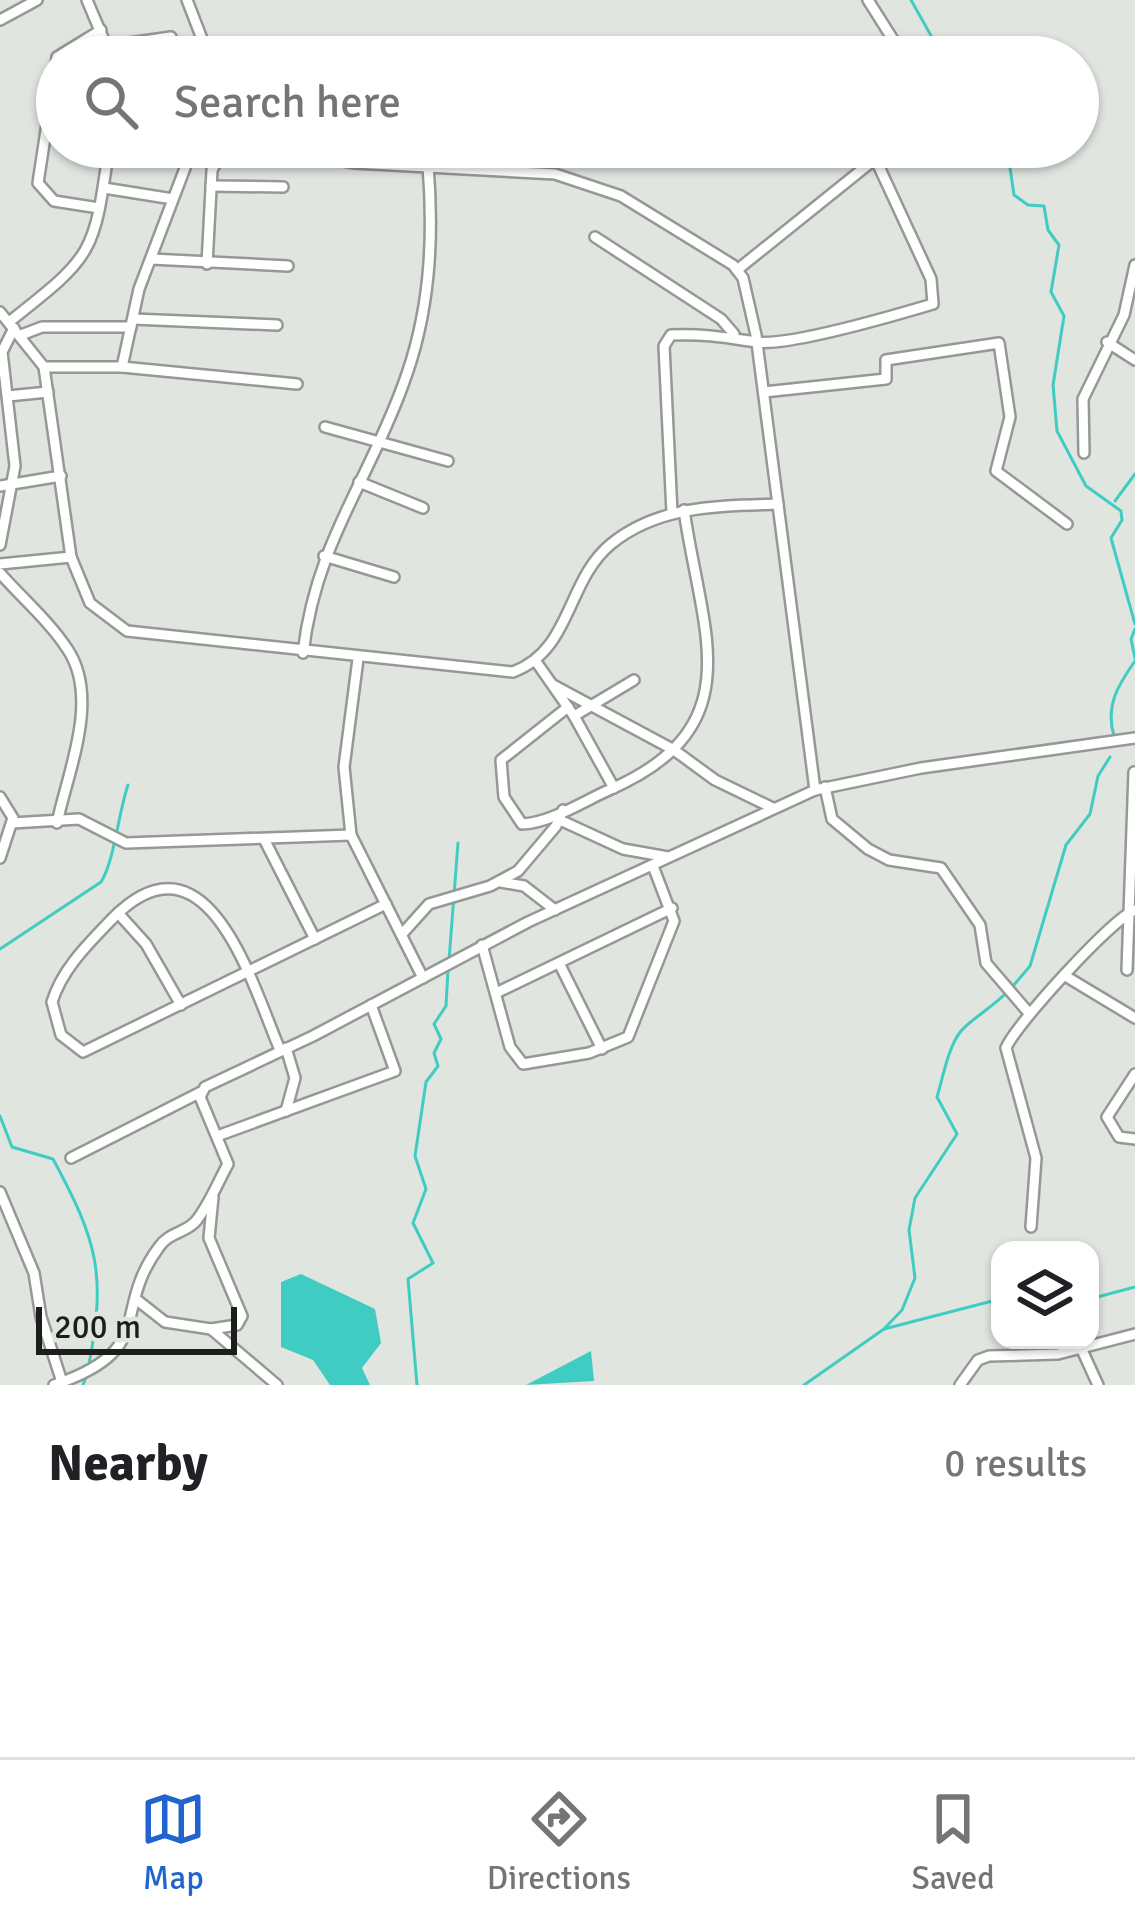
<!DOCTYPE html>
<html lang="en">
<head>
<meta charset="utf-8">
<style>
	:root { --surface:#fff; --page:#f2f2f2; --text:#202124; --muted:#757577; --line:#e0e0e0; --accent:#2164d0 }
	body { margin:0; font-family:Signika,sans-serif; background:var(--page); color:var(--text) }
	.controls { position:absolute; right:36px; bottom:36px; display:grid; overflow:hidden; border-radius:24px; box-shadow:0 3px 9px #0004 }
	.controls button { width:108px; height:108px; display:grid; place-items:center; padding:0; border:0; border-bottom:3px solid var(--line); background:var(--surface); color:var(--text); font:60px sans-serif }
	.scale { position:absolute; left:36px; bottom:30px; width:201px; box-sizing:border-box; padding-left:12px; border:6px solid #1c1e1c; border-top:0; font-size:33px; line-height:42px; white-space:nowrap; color:#1c1e1c; -webkit-text-stroke:9px #e0e5e0; paint-order:stroke }
	.list { margin:0; padding:0; list-style:none }
	h2 { display:flex; justify-content:space-between; align-items:center; height:156px; margin:0; padding:0 48px; font-size:51px }
	h2 small { font-size:39px; font-weight:400; color:var(--muted) }
	.icon { flex:none; width:66px; height:66px; fill:none; stroke:currentColor; stroke-width:2; stroke-linecap:round; stroke-linejoin:round }
	.map { position:relative; flex:none; width:1135px; height:1385px; overflow:hidden }
	.search { position:absolute; background:var(--surface); box-shadow:0 3px 9px #0004; left:36px; right:36px; top:36px; height:132px; display:flex; align-items:center; gap:30px; box-sizing:border-box; padding:0 42px; border-radius:66px; color:var(--muted); font-size:45px }
	.sheet { height:372px; background:var(--surface) }
	nav { display:flex; justify-content:space-around; align-items:center; box-sizing:border-box; height:168px; border-top:3px solid var(--line); background:var(--surface); font-size:33px; color:var(--muted) }
	nav a { display:grid; justify-items:center; gap:6px }
	nav .on { color:var(--accent) }
	.map>svg:first-child { display:block }
</style>
</head>
<body>
<div class="map">
<svg width="1135" height="1385" viewBox="0 0 1135 1385">
	<rect width="100%" height="100%" fill="#e0e5e0"/>
	<g fill="#40ccc2">
		<path d="M301,1274l74,35 6,34 -19,25 8,17h-40l-17,-25 -32,-13v-65z"/>
		<path d="M591,1351l3,30 -68,4z"/>
	</g>
	<g fill="none" stroke-linecap="round" stroke-linejoin="round">
		<g stroke="#40ccc2" stroke-width="3">
			<path d="M911,0l32,57"/>
			<path d="M1007,147l7,48 14,10 16,1 4,24 11,15 -8,47 13,24 -11,69 4,46 29,55 35,25 1,9 -11,18 24,86"/>
			<path d="M1115,501l20,-27"/>
			<path d="M1135,629l-4,10 4,19"/>
			<path d="M1114,736c-9,-30 4,-51 21,-75"/>
			<path d="M0,949l101,-67c14,-23 17,-68 27,-97"/>
			<path d="M449,960l9,-117"/>
			<path d="M1013,986l17,-20 36,-121 24,-31 8,-38 12,-19"/>
			<path d="M0,1116l12,31 41,12c43,80 54,113 36,205"/>
			<path d="M1090,1299l45,-12"/>
			<path d="M884,1329l18,-19 13,-32 -6,-48 6,-32 42,-64 -20,-37c6,-20 11,-50 24,-66 9,-11 33,-25 45,-38"/>
			<path d="M83,1385l4,-11"/>
			<path d="M417,1385l-9,-106 25,-16 -20,-40 13,-34 -11,-33 11,-74 12,-16 -4,-13 7,-14 -7,-15 12,-18 2,-36"/>
			<path d="M804,1385l80,-56 116,-30"/>
		</g>
		<defs>
			<g id="minor">
				<path d="M87,0l24,57"/>
				<path d="M187,0l22,57"/>
				<path d="M868,0l36,57"/>
				<path d="M0,20l37,-20"/>
				<path d="M108,46l63,-9"/>
				<path d="M57,57l44,-27"/>
				<path d="M57,58l-19,125 16,18 45,7"/>
				<path d="M269,147l85,16 201,11 66,22 112,69 10,13 13,57 59,455"/>
				<path d="M211,186l72,1"/>
				<path d="M104,188l69,11"/>
				<path d="M595,237l126,82 13,15"/>
				<path d="M151,259l137,7"/>
				<path d="M207,264l5,-94 13,-23"/>
				<path d="M737,270l153,-123"/>
				<path d="M0,312l44,55 27,190 19,46 37,28 386,41c59,-22 53,-91 98,-128 48,-39 108,-38 167,-40"/>
				<path d="M133,319l144,6"/>
				<path d="M9,322c85,-67 85,-67 100,-175"/>
				<path d="M21,335l21,-8h89"/>
				<path d="M1107,342l28,18"/>
				<path d="M44,367h78l175,17"/>
				<path d="M122,367l17,-78 54,-142"/>
				<path d="M764,392l122,-13v-19l113,-17 11,74 -14,54 71,53"/>
				<path d="M8,396l40,-4"/>
				<path d="M325,427l123,34"/>
				<path d="M1084,453l-1,-54 41,-84 11,-50"/>
				<path d="M359,482l64,26"/>
				<path d="M0,486l61,-10"/>
				<path d="M672,513l-8,-167 7,-11c36,-1 51,2 85,7 33,5 140,-27 177,-38l-2,-25 -56,-121"/>
				<path d="M0,545l15,-79 -13,-114 12,-24"/>
				<path d="M324,556l70,21"/>
				<path d="M0,564l71,-7"/>
				<path d="M0,573c22,25 50,49 68,77 32,49 0,121 -11,173"/>
				<path d="M303,653c13,-110 64,-169 100,-268 27,-72 31,-145 25,-220"/>
				<path d="M358,659l-14,108 7,68 72,143"/>
				<path d="M537,663l37,53 40,72"/>
				<path d="M553,685l121,65 41,30 58,28"/>
				<path d="M568,707l-67,53 3,37 18,27c28,-1 62,-23 87,-34 144,-63 93,-155 75,-280"/>
				<path d="M574,716l60,-36"/>
				<path d="M825,787l7,32 36,30 21,11 52,8 39,57 6,38 42,49"/>
				<path d="M0,797l13,21 -13,40"/>
				<path d="M560,820l63,29 45,8"/>
				<path d="M12,823l67,-4 47,24 225,-8"/>
				<path d="M264,839l51,100"/>
				<path d="M501,882l23,4 31,24"/>
				<path d="M118,913l28,31 35,61"/>
				<path d="M402,934l27,-30 61,-18 28,-15 38,-45 7,-16"/>
				<path d="M482,945l28,102 13,17 66,-11 39,-16 46,-116 -21,-55"/>
				<path d="M560,965l42,84"/>
				<path d="M1127,970l7,-198"/>
				<path d="M1067,977l68,41"/>
				<path d="M496,993l176,-85"/>
				<path d="M286,1048l9,30 -9,33"/>
				<path d="M280,1050c-28,-66 -73,-228 -168,-131 -24,25 -50,50 -60,83l9,33 22,17 303,-148"/>
				<path d="M1135,1074l-28,43 12,20 16,2"/>
				<path d="M220,1135l175,-64 -24,-66"/>
				<path d="M71,1158l130,-66"/>
				<path d="M0,1192l34,81 7,44 21,65"/>
				<path d="M1031,1227l5,-69 -30,-110c9,-23 107,-130 129,-138"/>
				<path d="M137,1300l28,22 46,7 66,56"/>
				<path d="M211,1329l26,-4 5,-9 -33,-78 4,-41"/>
				<path d="M1082,1350l16,35"/>
				<path d="M54,1385c105,-36 56,-72 105,-138 10,-15 27,-14 37,-26 13,-16 22,-39 32,-57l-28,-67 5,-10 108,-51 215,-114 287,-132 106,-22 214,-30"/>
				<path d="M960,1385l18,-25 11,-4 69,-2 77,-20"/>
			</g>
		</defs>
		<use href="#minor" stroke="#959994" stroke-width="14"/>
		<use href="#minor" stroke="#fff" stroke-width="9"/>
	</g>
</svg>
<div class="controls">
<button><svg class="icon" aria-label="layers" viewBox="0 0 24 24"><path d="M12 4l9 5-9 5-9-5zM3 14l9 5 9-5"/></svg></button>
</div>
<div class="scale">200 m</div>
<div class="search"><svg class="icon" aria-label="search" viewBox="0 0 24 24"><circle cx="10" cy="10" r="6"/><path d="M15 15l6 6"/></svg>Search here</div>
</div>
<section class="sheet">
<h2>Nearby<small>0 results</small></h2>
<ul class="list">
</ul>
</section>
<nav>
<a class="on"><svg class="icon" aria-label="map" viewBox="0 0 24 24"><path d="M3 6l6-2 6 2 6-2v14l-6 2-6-2-6 2zM9 4v14M15 6v14"/></svg>Map</a>
<a><svg class="icon" aria-label="directions" viewBox="0 0 24 24"><path d="M12 3l9 9-9 9-9-9zM9 14v-3h6M13 9l2 2-2 2"/></svg>Directions</a>
<a><svg class="icon" aria-label="saved" viewBox="0 0 24 24"><path d="M7 4h10v16l-5-4-5 4z"/></svg>Saved</a>
</nav>
</body>
</html>
